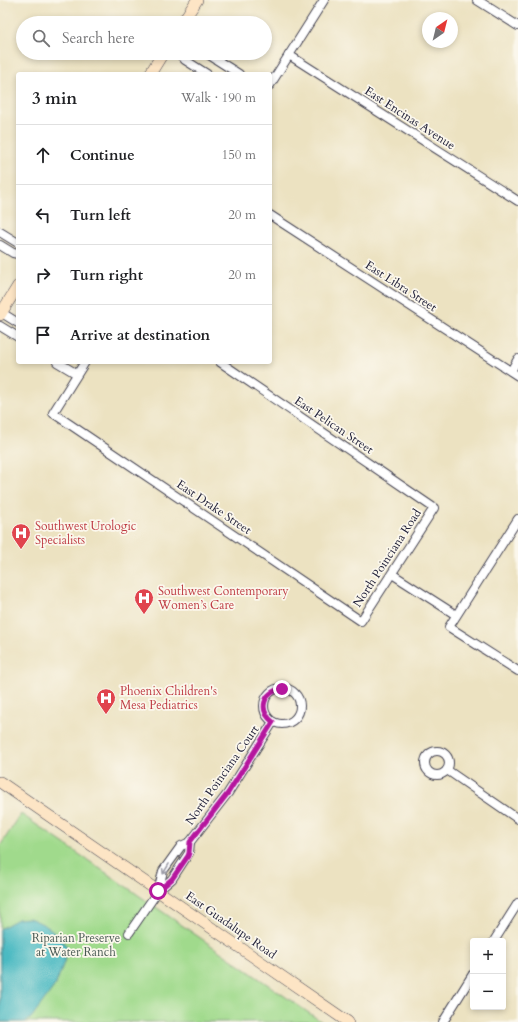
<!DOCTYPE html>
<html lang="en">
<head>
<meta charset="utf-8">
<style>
	:root { --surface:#fff; --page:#f2f2f2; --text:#202124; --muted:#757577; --line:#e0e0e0 }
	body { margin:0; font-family:Cardo,serif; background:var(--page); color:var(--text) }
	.controls { position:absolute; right:12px; bottom:12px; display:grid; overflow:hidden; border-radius:4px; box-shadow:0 2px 6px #0003 }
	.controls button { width:36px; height:36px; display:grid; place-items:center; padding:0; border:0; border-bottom:1px solid var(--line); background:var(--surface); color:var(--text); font:20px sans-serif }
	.compass { position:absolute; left:422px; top:12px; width:36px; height:36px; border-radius:50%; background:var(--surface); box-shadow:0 2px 6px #0003; rotate:35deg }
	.stop { position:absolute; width:12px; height:12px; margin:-9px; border:3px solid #b5179e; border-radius:50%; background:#fff }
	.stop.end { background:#b5179e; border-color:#fff; box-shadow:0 1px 4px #0008 }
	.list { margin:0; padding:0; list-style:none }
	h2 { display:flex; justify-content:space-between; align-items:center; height:52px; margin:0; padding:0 16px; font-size:17px }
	h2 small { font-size:13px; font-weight:400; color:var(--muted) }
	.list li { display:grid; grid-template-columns:26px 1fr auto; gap:12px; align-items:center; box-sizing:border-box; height:60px; padding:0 16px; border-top:1px solid var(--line) }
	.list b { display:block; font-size:15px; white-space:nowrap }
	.list em { font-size:13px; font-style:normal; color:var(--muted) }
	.icon { flex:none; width:22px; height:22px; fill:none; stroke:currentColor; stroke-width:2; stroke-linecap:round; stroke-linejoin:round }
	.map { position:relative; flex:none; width:518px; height:1022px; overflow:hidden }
	.search { position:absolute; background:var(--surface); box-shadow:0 2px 6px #0003; left:16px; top:16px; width:256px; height:44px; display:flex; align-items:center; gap:10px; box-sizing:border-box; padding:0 14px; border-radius:22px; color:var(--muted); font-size:15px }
	.panel { position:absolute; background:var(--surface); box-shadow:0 2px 6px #0003; left:16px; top:72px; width:256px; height:292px; border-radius:4px }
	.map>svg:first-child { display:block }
</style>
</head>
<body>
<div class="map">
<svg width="518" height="1022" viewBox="0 0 518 1022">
	<rect width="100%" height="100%" fill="#fbf7ec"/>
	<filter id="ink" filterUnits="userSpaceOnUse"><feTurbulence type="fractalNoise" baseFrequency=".025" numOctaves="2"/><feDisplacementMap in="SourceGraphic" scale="8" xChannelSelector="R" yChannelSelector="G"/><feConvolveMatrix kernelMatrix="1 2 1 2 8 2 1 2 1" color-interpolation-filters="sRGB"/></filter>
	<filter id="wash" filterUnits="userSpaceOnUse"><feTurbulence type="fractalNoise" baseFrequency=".012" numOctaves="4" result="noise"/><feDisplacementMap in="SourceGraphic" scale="16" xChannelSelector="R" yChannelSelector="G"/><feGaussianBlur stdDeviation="0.9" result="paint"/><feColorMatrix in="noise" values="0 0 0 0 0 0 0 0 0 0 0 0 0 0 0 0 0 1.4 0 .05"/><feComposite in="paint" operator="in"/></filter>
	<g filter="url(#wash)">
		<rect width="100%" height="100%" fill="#ece2c1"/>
		<path fill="#a0da8c" stroke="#617e64" d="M21,814l301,208h-322v-176z"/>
		<path fill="#4cbac2" stroke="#376e7e" d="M29,918c18,7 27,13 38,29l-2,12 -9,25 -25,34 -6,4h-25v-93l18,-10z"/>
	</g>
	<g filter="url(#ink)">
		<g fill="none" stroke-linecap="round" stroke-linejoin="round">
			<defs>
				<g id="street">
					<path d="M477,0l41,26"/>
					<path d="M179,53l6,7 22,14"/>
					<path d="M206,53l33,21"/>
					<path d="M289,55l229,146"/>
					<path d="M270,85l54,-85"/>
					<path d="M270,215l248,161"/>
					<path d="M0,232l18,11"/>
					<path d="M0,245l13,8 5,1"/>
					<path d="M2,313l16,10"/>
					<path d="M0,326l18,11"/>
					<path d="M57,362l20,12"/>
					<path d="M85,362l-32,51 308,208 73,-113 -214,-146"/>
					<path d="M511,371l7,-12"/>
					<path d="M518,519l-69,108 69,44"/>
					<path d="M392,574l64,41"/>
					<circle cx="282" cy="706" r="18"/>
					<circle cx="437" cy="763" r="12"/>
					<path d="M447,770l71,49"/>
					<path d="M158,891l5,-20 18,-25 9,-4 38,-49 45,-71"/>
					<path d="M129,933l29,-42 14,-12 17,-26 1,-11"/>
					<path d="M494,941l24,-38"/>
					<path d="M443,1022l30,-48"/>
				</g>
				<g id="secondary">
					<path d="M182,23l15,-23"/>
					<path d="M150,74l13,-21"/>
					<path d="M0,315l18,-29"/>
					<path d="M0,782l348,240"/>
				</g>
			</defs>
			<use href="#street" stroke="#403f4f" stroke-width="10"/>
			<use href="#secondary" stroke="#403f4f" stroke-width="12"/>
			<use href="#street" stroke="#fff" stroke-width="8"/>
			<use href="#secondary" stroke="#fde5c5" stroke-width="11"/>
		</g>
		<defs><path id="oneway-shaft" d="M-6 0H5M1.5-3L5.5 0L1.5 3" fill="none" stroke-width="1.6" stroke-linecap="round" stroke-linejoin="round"/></defs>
		<use stroke="#9c9ca7" href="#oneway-shaft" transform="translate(166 869) rotate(121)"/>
	</g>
	<g fill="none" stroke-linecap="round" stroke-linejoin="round" filter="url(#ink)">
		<path stroke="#b5179e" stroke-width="5" d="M158,891l14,-12 16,-23 1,-3 1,-11 38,-49 45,-71c-15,-12 -10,-30 9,-33"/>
	</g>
	<defs>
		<symbol id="hospital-pin" viewBox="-11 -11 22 30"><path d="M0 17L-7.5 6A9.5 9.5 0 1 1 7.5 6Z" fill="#e0444e" stroke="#fbf7ec"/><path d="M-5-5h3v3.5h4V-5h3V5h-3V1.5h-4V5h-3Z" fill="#fff"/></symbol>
	</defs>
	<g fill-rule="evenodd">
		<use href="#hospital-pin" x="10" y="522" width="22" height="30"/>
		<use href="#hospital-pin" x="133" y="587" width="22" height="30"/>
		<use href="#hospital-pin" x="95" y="687" width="22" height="30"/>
	</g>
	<g text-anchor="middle" stroke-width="3.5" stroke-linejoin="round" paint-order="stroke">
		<g font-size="12" fill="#22223b" stroke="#fbf7ec">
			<text transform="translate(410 118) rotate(33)" y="4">East Encinas Avenue</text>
			<text transform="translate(401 286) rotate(33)" y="4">East Libra Street</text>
			<text transform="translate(334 425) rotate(34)" y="4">East Pelican Street</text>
			<text transform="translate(214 507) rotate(34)" y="4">East Drake Street</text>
			<text transform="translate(387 558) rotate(-57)" y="4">North Poinciana Road</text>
			<text transform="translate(222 775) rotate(-55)" y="4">North Poinciana Court</text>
			<text transform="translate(231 925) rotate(35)" y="4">East Guadalupe Road</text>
		</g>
		<g font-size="12" fill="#be3a42" stroke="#fbf7ec" text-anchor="start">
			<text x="35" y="530">Southwest Urologic<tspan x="35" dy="14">Specialists</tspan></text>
			<text x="158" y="595">Southwest Contemporary<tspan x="158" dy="14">Women’s Care</tspan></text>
			<text x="120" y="695">Phoenix Children's<tspan x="120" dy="14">Mesa Pediatrics</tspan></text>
		</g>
		<g font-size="12" fill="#485953" stroke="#fbf7ec">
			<text x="76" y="942">Riparian Preserve<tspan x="76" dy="14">at Water Ranch</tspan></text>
		</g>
	</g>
</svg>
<div class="controls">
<button>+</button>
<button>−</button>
</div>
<svg class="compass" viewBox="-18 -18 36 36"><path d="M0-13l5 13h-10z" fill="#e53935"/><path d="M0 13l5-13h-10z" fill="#757577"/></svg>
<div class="stop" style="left:158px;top:891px"></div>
<div class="stop end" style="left:282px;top:689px"></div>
<div class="search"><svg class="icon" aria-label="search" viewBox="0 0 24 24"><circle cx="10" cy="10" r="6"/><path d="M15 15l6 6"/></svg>Search here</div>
<section class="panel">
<h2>3 min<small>Walk · 190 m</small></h2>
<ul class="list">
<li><svg class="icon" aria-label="ahead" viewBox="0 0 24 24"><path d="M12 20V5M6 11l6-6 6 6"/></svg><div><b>Continue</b></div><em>150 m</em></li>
<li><svg class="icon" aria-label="left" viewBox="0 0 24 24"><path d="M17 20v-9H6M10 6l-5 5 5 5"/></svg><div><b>Turn left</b></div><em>20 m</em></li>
<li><svg class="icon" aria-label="right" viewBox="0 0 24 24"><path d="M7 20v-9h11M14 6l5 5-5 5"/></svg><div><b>Turn right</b></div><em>20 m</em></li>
<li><svg class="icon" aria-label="arrive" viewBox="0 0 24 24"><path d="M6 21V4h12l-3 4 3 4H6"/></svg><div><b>Arrive at destination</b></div></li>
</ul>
</section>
</div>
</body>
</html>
